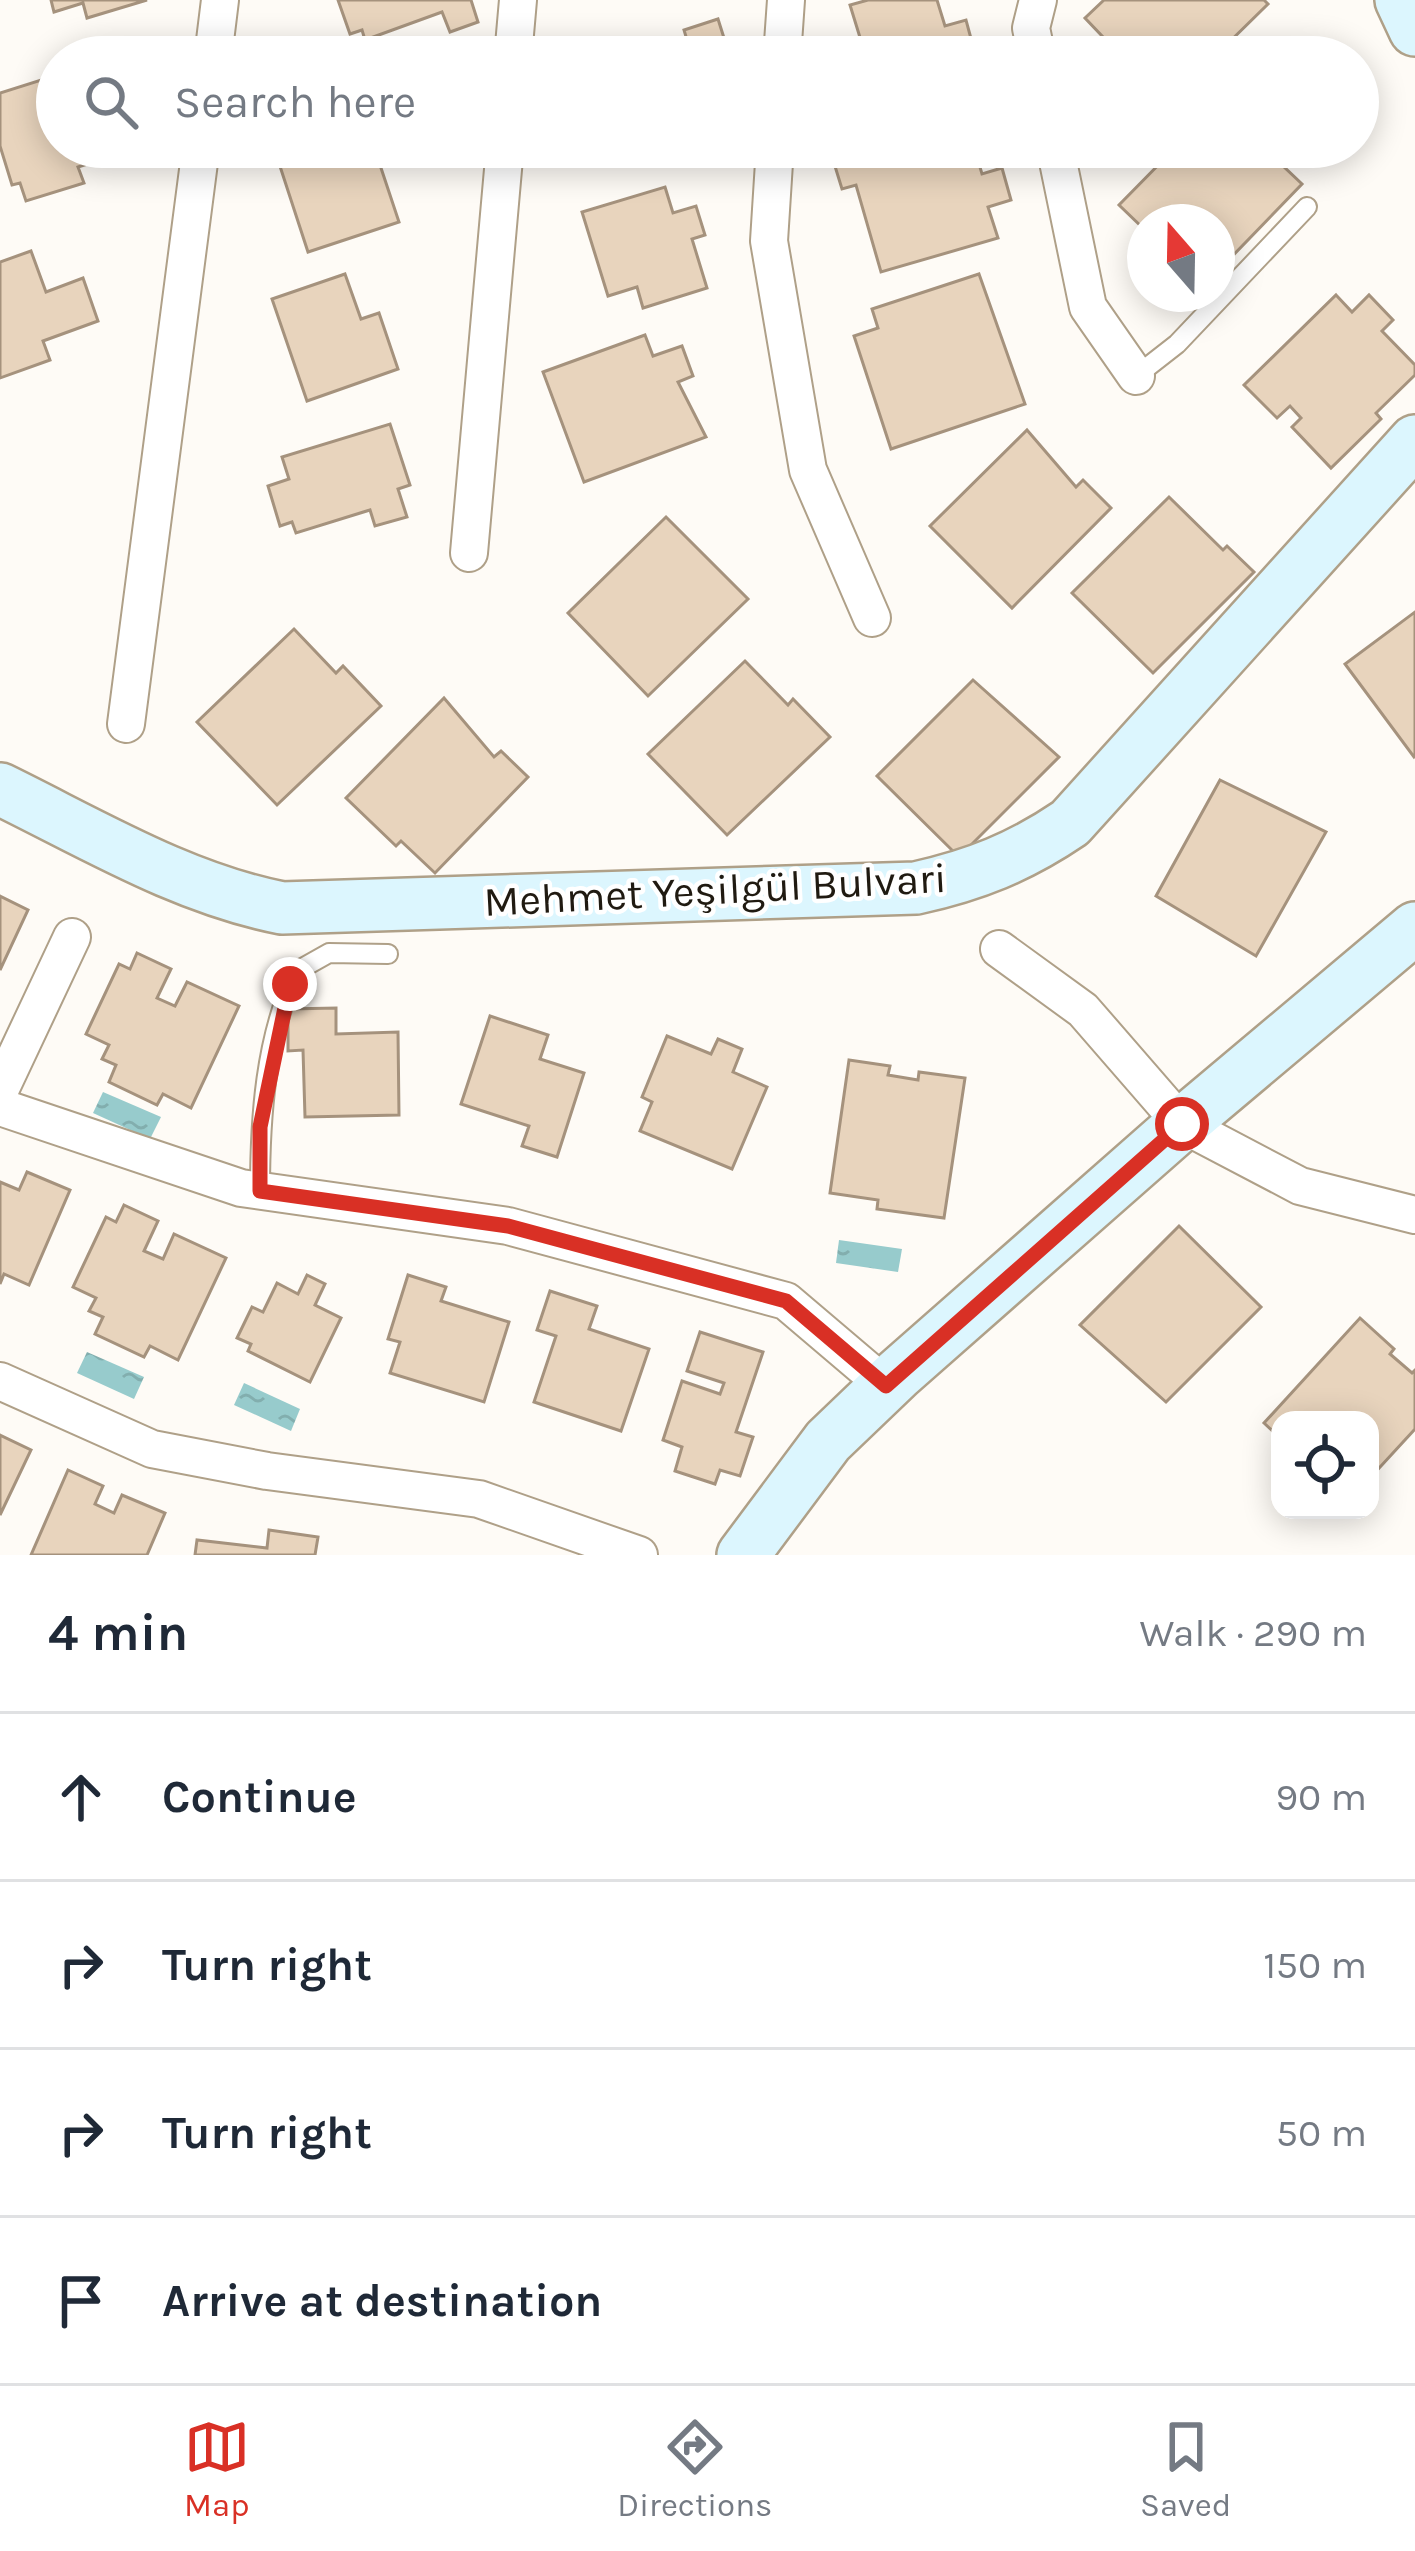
<!DOCTYPE html>
<html lang="en">
<head>
<meta charset="utf-8">
<style>
	:root { --surface:#fff; --page:#f6f6f7; --text:#1f2937; --muted:#747a83; --line:#e0e1e3; --accent:#d93025 }
	body { margin:0; font-family:Karla,sans-serif; background:var(--page); color:var(--text) }
	.controls { position:absolute; right:36px; bottom:36px; display:grid; overflow:hidden; border-radius:24px; box-shadow:0 6px 30px #0003 }
	.controls button { width:108px; height:108px; display:grid; place-items:center; padding:0; border:0; border-bottom:3px solid var(--line); background:var(--surface); color:var(--text); font:60px sans-serif }
	.compass { position:absolute; left:1127px; top:204px; width:108px; height:108px; border-radius:50%; background:var(--surface); box-shadow:0 6px 30px #0003; rotate:340deg }
	.stop { position:absolute; width:36px; height:36px; margin:-27px; border:9px solid #d93025; border-radius:50%; background:#fff }
	.stop.end { background:#d93025; border-color:#fff; box-shadow:0 3px 12px #0008 }
	.list { margin:0; padding:0; list-style:none }
	h2 { display:flex; justify-content:space-between; align-items:center; height:156px; margin:0; padding:0 48px; font-size:51px }
	h2 small { font-size:39px; font-weight:400; color:var(--muted) }
	.list li { display:grid; grid-template-columns:78px 1fr auto; gap:36px; align-items:center; box-sizing:border-box; height:168px; padding:0 48px; border-top:3px solid var(--line) }
	.list b { display:block; font-size:45px; white-space:nowrap }
	.list em { font-size:39px; font-style:normal; color:var(--muted) }
	.icon { flex:none; width:66px; height:66px; fill:none; stroke:currentColor; stroke-width:2; stroke-linecap:round; stroke-linejoin:round }
	.map { position:relative; flex:none; width:1415px; height:1555px; overflow:hidden }
	.search { position:absolute; background:var(--surface); box-shadow:0 6px 30px #0003; left:36px; right:36px; top:36px; height:132px; display:flex; align-items:center; gap:30px; box-sizing:border-box; padding:0 42px; border-radius:66px; color:var(--muted); font-size:45px }
	.sheet { height:828px; background:var(--surface) }
	nav { display:flex; justify-content:space-around; align-items:center; box-sizing:border-box; height:168px; border-top:3px solid var(--line); background:var(--surface); font-size:33px; color:var(--muted) }
	nav a { display:grid; justify-items:center; gap:6px }
	nav .on { color:var(--accent) }
	.map>svg:first-child { display:block }
</style>
</head>
<body>
<div class="map">
<svg width="1415" height="1555" viewBox="0 0 1415 1555">
	<defs>
		<pattern id="water-ripples" width="26" height="14" patternUnits="userSpaceOnUse" patternTransform="scale(3)"><rect width="26" height="14" fill="#97cbcc"/><path d="M2 4q2-2 4 0t4 0M15 11q2-2 4 0t4 0" fill="none" stroke="#82aeae"/></pattern>
	</defs>
	<rect width="100%" height="100%" fill="#fefbf6"/>
	<g fill="url(#water-ripples)">
		<path d="M103,1092l58,25 -11,22 -57,-26z"/>
		<path d="M839,1240l63,9 -4,23 -62,-9z"/>
		<path d="M87,1352l57,25 -10,22 -57,-26z"/>
		<path d="M244,1383l56,26 -9,22 -57,-26z"/>
	</g>
	<g fill="#e8d4bd" stroke="#a5927d" stroke-width="3">
		<path d="M51,0h96l-60,18 -4,-15 -29,9z"/>
		<path d="M338,0h133l7,22 -28,10 -8,-20 -77,28 -3,-10 -12,4z"/>
		<path d="M868,0h69l8,26 21,-6 10,37h-110l-16,-52z"/>
		<path d="M1104,0h160l4,4 -54,53h-92l-37,-39z"/>
		<path d="M718,19l12,38h-63l23,-7 -6,-20z"/>
		<path d="M57,75v72l71,4 -50,16 6,16 -58,18 -6,-18 -8,2 -12,-39v-53z"/>
		<path d="M287,147h70l4,11 15,-5 23,69 -91,30 -33,-101z"/>
		<path d="M888,147h86l8,27 20,-6 9,32 -23,7 10,31 -117,34 -25,-87 -14,4 -8,-26z"/>
		<path d="M1176,147h76l7,6 5,-5 38,36 -85,88v-50h-72v8l-26,-25z"/>
		<path d="M665,187l8,26 23,-7 9,29 -13,4 15,49 -64,20 -6,-21 -29,9 -26,-84z"/>
		<path d="M31,251l15,41 37,-14 15,43 -55,20 7,19 -50,18v-116z"/>
		<path d="M345,274l16,45 18,-6 19,56 -91,32 -35,-102z"/>
		<path d="M979,274l46,130 -134,45 -37,-113 24,-8 -6,-19z"/>
		<path d="M1336,295l16,17 17,-17 24,25 -11,11 33,34v10l-39,38 5,6 -50,49 -39,-41 9,-9 -11,-12 -13,12 -33,-33z"/>
		<path d="M645,335l8,21 29,-10 11,30 -15,6 28,55 -122,45 -41,-110z"/>
		<path d="M390,424l20,61 -12,4 9,28 -32,9 -5,-16 -74,23 -4,-11 -12,4 -12,-40 21,-7 -7,-22z"/>
		<path d="M1027,430l49,57 7,-7 28,28 -99,100 -82,-82z"/>
		<path d="M1169,497l54,53 4,-4 27,26 -101,101 -81,-80z"/>
		<path d="M666,517l82,82 -100,97 -80,-83z"/>
		<path d="M1415,612v144l-1,1 -69,-93z"/>
		<path d="M294,629l42,44 7,-7 38,40 -104,99 -80,-83z"/>
		<path d="M745,661l43,44 5,-6 37,38 -103,98 -79,-81z"/>
		<path d="M973,680l86,77 -100,100 -82,-81z"/>
		<path d="M444,698l50,59 7,-6 27,26 -93,96 -34,-32 -5,5 -50,-48z"/>
		<path d="M1220,780l106,52 -70,124 -100,-60z"/>
		<path d="M0,896l28,14 -28,60z"/>
		<path d="M137,953l34,16 -14,29 18,8 12,-24 52,24 -48,102 -28,-14 -6,11 -48,-23 7,-17 -14,-6 7,-14 -23,-11 33,-70 11,5z"/>
		<path d="M336,1008v26l62,-2 1,83 -94,2 -2,-67 -15,1v-42z"/>
		<path d="M490,1016l58,19 -8,24 44,14 -27,84 -35,-11 7,-20 -68,-22z"/>
		<path d="M667,1036l44,18 7,-15 24,10 -9,23 34,15 -35,82 -92,-38 12,-29 -10,-5z"/>
		<path d="M849,1060l41,6 -2,9 30,5 1,-8 46,6 -21,140 -67,-9 1,-9 -48,-7z"/>
		<path d="M27,1172l43,18 -41,95 -25,-11 -4,10v-102l19,8z"/>
		<path d="M124,1205l34,16 -14,30 19,8 11,-25 52,24 -48,102 -28,-14 -6,11 -49,-23 8,-17 -14,-6 7,-13 -23,-11 33,-70 10,5z"/>
		<path d="M1179,1226l82,81 -95,95 -86,-77z"/>
		<path d="M307,1275l18,9 -10,21 26,13 -31,64 -62,-31 3,-7 -14,-6 15,-31 11,5 14,-29 21,11z"/>
		<path d="M408,1275l38,12 -5,14 68,21 -25,80 -94,-29 10,-31 -12,-3z"/>
		<path d="M550,1291l47,15 -8,23 60,20 -28,82 -87,-29 22,-66 -19,-6z"/>
		<path d="M1360,1318l34,31 -4,5 22,19 3,-3v59l-45,49v-58h-90v18l-16,-15z"/>
		<path d="M700,1332l63,20 -27,80 17,5 -13,39 -20,-6 -5,14 -40,-13 7,-24 -19,-7 19,-59 38,13 4,-11 -37,-12z"/>
		<path d="M0,1435l31,15 -31,65z"/>
		<path d="M68,1470l35,16 -8,18 19,9 8,-18 43,18 -18,42h-116z"/>
		<path d="M269,1530l49,7 -3,18h-120l2,-15 70,8z"/>
	</g>
	<g fill="none" stroke-linecap="round" stroke-linejoin="round">
		<defs>
			<g id="lane">
				<path d="M1136,376l41,-32 130,-137"/>
				<path d="M260,1191c0,-73 5,-153 37,-220l32,-18 59,1"/>
			</g>
			<g id="street">
				<path d="M213,57l7,-57"/>
				<path d="M513,57l5,-57"/>
				<path d="M782,57l4,-57"/>
				<path d="M1037,57l-6,-29 7,-28"/>
				<path d="M775,147l-6,94 39,229 64,148"/>
				<path d="M1055,147l33,160 48,69"/>
				<path d="M469,553l36,-406"/>
				<path d="M126,724l75,-577"/>
				<path d="M999,949l84,61 99,114 118,62 115,29"/>
				<path d="M0,1090l72,-153"/>
				<path d="M0,1107l241,81 267,38 278,75 100,85"/>
				<path d="M0,1381l152,68 115,22 212,28 160,56"/>
			</g>
			<g id="secondary">
				<path d="M1401,0l14,30"/>
				<path d="M0,789c92,45 181,99 282,119l634,-20c59,-13 104,-31 154,-65l345,-382"/>
				<path d="M743,1555l85,-114 70,-67 284,-250 233,-196"/>
			</g>
		</defs>
		<use href="#lane" stroke="#afa088" stroke-width="22"/>
		<use href="#street" stroke="#afa088" stroke-width="40"/>
		<use href="#secondary" stroke="#afa088" stroke-width="56"/>
		<use href="#lane" stroke="#fff" stroke-width="18"/>
		<use href="#street" stroke="#fff" stroke-width="36"/>
		<use href="#secondary" stroke="#dcf6fe" stroke-width="51"/>
	</g>
	<g fill="none" stroke-linecap="round" stroke-linejoin="round">
		<path stroke="#d93025" stroke-width="15" d="M290,984l-30,143v64l248,35 278,75 100,85 296,-262"/>
	</g>
	<g text-anchor="middle" stroke-width="9" stroke-linejoin="round" paint-order="stroke">
		<g font-size="42" fill="#201a11" stroke="#fff">
			<text transform="translate(715 889) rotate(-3)" y="15">Mehmet Yeşilgül Bulvari</text>
		</g>
	</g>
</svg>
<div class="controls">
<button><svg class="icon" aria-label="locate" viewBox="0 0 24 24"><circle cx="12" cy="12" r="6"/><path d="M12 2v4M12 18v4M2 12h4M18 12h4"/></svg></button>
</div>
<svg class="compass" viewBox="-18 -18 36 36"><path d="M0-13l5 13h-10z" fill="#e53935"/><path d="M0 13l5-13h-10z" fill="#747a83"/></svg>
<div class="stop" style="left:1182px;top:1124px"></div>
<div class="stop end" style="left:290px;top:984px"></div>
<div class="search"><svg class="icon" aria-label="search" viewBox="0 0 24 24"><circle cx="10" cy="10" r="6"/><path d="M15 15l6 6"/></svg>Search here</div>
</div>
<section class="sheet">
<h2>4 min<small>Walk · 290 m</small></h2>
<ul class="list">
<li><svg class="icon" aria-label="ahead" viewBox="0 0 24 24"><path d="M12 20V5M6 11l6-6 6 6"/></svg><div><b>Continue</b></div><em>90 m</em></li>
<li><svg class="icon" aria-label="right" viewBox="0 0 24 24"><path d="M7 20v-9h11M14 6l5 5-5 5"/></svg><div><b>Turn right</b></div><em>150 m</em></li>
<li><svg class="icon" aria-label="right" viewBox="0 0 24 24"><path d="M7 20v-9h11M14 6l5 5-5 5"/></svg><div><b>Turn right</b></div><em>50 m</em></li>
<li><svg class="icon" aria-label="arrive" viewBox="0 0 24 24"><path d="M6 21V4h12l-3 4 3 4H6"/></svg><div><b>Arrive at destination</b></div></li>
</ul>
</section>
<nav>
<a class="on"><svg class="icon" aria-label="map" viewBox="0 0 24 24"><path d="M3 6l6-2 6 2 6-2v14l-6 2-6-2-6 2zM9 4v14M15 6v14"/></svg>Map</a>
<a><svg class="icon" aria-label="directions" viewBox="0 0 24 24"><path d="M12 3l9 9-9 9-9-9zM9 14v-3h6M13 9l2 2-2 2"/></svg>Directions</a>
<a><svg class="icon" aria-label="saved" viewBox="0 0 24 24"><path d="M7 4h10v16l-5-4-5 4z"/></svg>Saved</a>
</nav>
</body>
</html>
